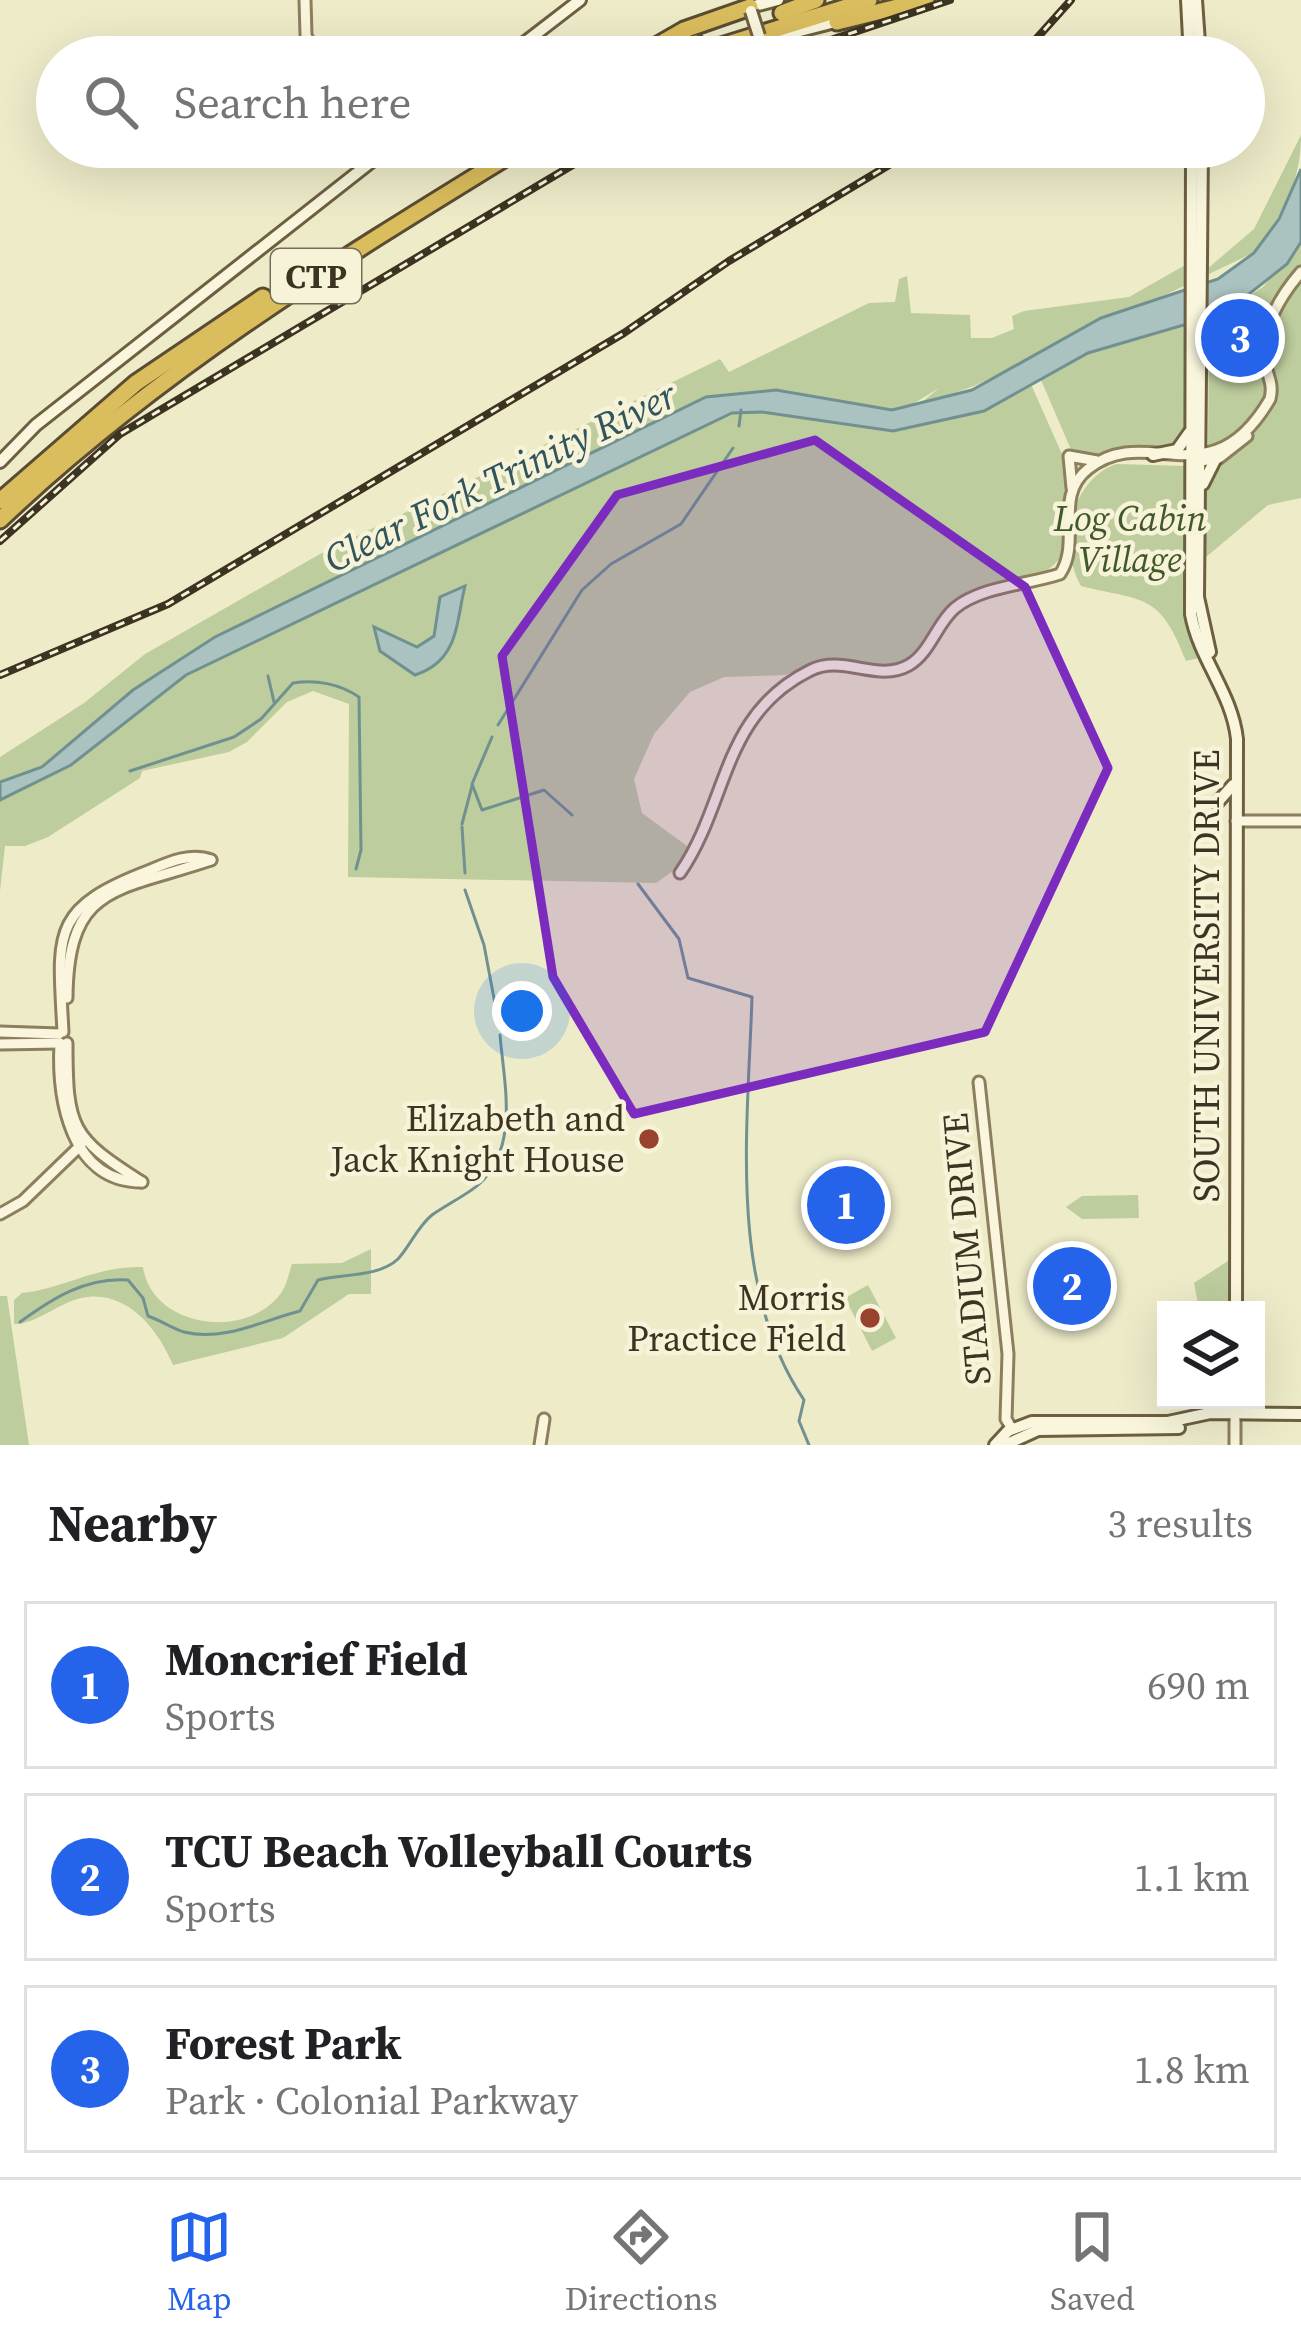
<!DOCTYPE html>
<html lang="en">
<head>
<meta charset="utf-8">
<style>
	:root { --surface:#fff; --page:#f2f2f2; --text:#202124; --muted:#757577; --line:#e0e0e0; --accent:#2563eb }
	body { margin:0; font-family:"Source Serif 4",serif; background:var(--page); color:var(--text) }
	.controls { position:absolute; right:36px; bottom:36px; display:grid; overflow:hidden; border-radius:0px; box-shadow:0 12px 48px #0002 }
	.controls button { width:108px; height:108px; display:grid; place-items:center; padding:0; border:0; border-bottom:3px solid var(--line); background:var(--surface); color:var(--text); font:60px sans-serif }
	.you { position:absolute; left:522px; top:1011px; width:42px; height:42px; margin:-30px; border:9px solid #fff; border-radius:50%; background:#1a73e8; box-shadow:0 0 0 18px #1a73e833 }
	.badge { display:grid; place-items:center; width:78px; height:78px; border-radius:50%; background:var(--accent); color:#fff; font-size:39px; font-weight:700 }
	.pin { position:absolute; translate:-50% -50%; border:6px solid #fff; box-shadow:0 3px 12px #0006 }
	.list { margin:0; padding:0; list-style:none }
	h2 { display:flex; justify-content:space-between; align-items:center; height:156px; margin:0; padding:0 48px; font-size:51px }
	h2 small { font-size:39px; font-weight:400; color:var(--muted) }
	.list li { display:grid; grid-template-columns:78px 1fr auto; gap:36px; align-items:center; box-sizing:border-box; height:168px; margin:0 24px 24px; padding:0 24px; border:3px solid var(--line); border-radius:0px }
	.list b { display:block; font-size:45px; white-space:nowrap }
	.list p { margin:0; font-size:39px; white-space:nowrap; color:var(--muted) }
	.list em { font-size:39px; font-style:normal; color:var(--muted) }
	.icon { flex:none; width:66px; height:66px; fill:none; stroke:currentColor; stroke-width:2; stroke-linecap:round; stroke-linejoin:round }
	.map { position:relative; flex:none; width:1301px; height:1445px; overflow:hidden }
	.search { position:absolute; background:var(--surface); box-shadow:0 12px 48px #0002; left:36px; right:36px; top:36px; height:132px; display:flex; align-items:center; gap:30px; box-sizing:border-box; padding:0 42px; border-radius:66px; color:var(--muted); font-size:45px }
	.sheet { height:732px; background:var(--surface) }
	nav { display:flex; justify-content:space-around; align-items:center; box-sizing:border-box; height:168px; border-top:3px solid var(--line); background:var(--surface); font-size:33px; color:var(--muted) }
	nav a { display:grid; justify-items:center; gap:6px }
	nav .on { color:var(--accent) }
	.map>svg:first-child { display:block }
</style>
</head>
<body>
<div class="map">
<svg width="1301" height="1445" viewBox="0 0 1301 1445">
	<rect width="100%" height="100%" fill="#eeebc9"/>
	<g fill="#becd9d">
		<path d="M1301,135c0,48 -19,81 -48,118l-279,133 -57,20 22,-18 -46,28 -101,-22 -2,22c98,14 152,21 240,-34l39,88 -6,84c-21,34 -78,30 -110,49 -18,11 -30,43 -46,59l-22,3 -56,-6 -44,16 -61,2 -34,15 -36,42 -20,45 8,34 49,36 -11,17 -24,17 -308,-6 1,-173 -36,-13 -26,11 -40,40 -18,10 -87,19 -2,7 -92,59 -23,9h-20l-5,45v-134l84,-54 61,-49 175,-100 400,-195 9,13 140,-69 26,-1 4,-23 8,-3 4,37 59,2 1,23h21l22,-9 -2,-13 12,-5 105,-14 58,-33 -3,15 9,2 61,-52z"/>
		<path d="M1301,242v256l-33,7 -62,52 -1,-77 14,-19 28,-21 27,-44 -6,-2 -25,35 -35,22 1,-129 54,-35z"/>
		<path d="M1190,324l-4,129 -90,6 -24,-7 -31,-72 47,-27z"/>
		<path d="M1116,464l70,2 2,77 15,114 -17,4c-27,-69 -41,-59 -105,-75 -23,-41 -11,-105 35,-122z"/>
		<path d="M838,1174l36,47 -20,16 -36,-47z"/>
		<path d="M1138,1195l1,23 -57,1 -16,-12 16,-11z"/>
		<path d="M371,1249v45h-22l-66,44 -110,27c-18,-43 -57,-86 -108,-61 -16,7 -35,21 -51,20v-24l8,-7c42,-4 75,-28 121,-26 8,58 97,74 135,30 9,-10 10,-22 14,-33l50,-1z"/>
		<path d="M1231,1259l-1,49 -31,1 -5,-26z"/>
		<path d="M868,1285l28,53 -24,13 -27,-53z"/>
		<path d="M0,1296h7l22,149h-29z"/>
	</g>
	<g fill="#aac3c0" stroke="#709190" stroke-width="3">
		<path d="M1301,169v73l-14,22 -62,49 -137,40 -104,58 -91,20 -131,-19 -30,1 -546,262 -115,90 -71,35v-18l42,-15 91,-77 82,-53 491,-240 70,-7 116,20 80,-20 129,-72 117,-39 36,-26 25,-34z"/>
		<path d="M465,586c-9,36 -6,75 -50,89l-35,-24 -6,-24 43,20 17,-11 6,-39z"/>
	</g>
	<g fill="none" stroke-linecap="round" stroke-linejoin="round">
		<g stroke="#709190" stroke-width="3">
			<path d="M739,426l2,-16"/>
			<path d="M268,676l6,26"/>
			<path d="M498,725l84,-135 29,-26 70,-40 52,-76"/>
			<path d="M492,737l-20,47 10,26 62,-20 28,25"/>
			<path d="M130,771l104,-34 27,-18 32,-36c22,-4 47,1 66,14l2,153 -5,19"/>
			<path d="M462,824l10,-38"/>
			<path d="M462,827l3,46"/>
			<path d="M638,884l41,55 9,39 64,19c-4,131 -25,289 52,403l-5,21 10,24"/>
			<path d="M465,890l19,55 15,80"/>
			<path d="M20,1322c33,-24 66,-45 108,-42l15,18 5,18c12,4 25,13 36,16 40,10 80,-12 116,-21l18,-31c24,-6 61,-3 80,-21 12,-13 20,-33 34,-44 14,-10 36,-21 46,-30 42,-37 26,-101 22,-150"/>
		</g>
		<defs>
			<g id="tertiary">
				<path d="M305,0l1,35 10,22"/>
				<path d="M1195,462l24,-4 28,-22"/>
				<path d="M1072,488l-3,-32 28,5"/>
				<path d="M1236,821h65"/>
				<path d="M680,873c49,-71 41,-159 131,-203 32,-16 67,13 98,-5 21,-12 28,-42 46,-57 27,-22 72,-23 105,-34 22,-32 -7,-78 28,-105 60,-48 122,33 182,-70 4,-16 -3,-23 -5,-38 -5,-32 16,-66 36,-89"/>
				<path d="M67,998c1,-115 50,-106 144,-138"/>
				<path d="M0,1032l59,2"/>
				<path d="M63,1032c-5,-98 -14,-123 85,-161 19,-8 42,-19 63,-11"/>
				<path d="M60,1043c-3,55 10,139 82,139"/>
				<path d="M67,1043c0,85 4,94 75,139"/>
				<path d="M0,1044l60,-1"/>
				<path d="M979,1082l29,272 -2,65 6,10"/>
				<path d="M0,1214l23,-13 58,-56"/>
				<path d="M540,1445l4,-26"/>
				<path d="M1235,1445v-25"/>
			</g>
			<g id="secondary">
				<path d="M1187,0l3,57"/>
				<path d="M1196,0l4,57"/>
				<path d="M750,7l28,-7"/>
				<path d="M761,41l78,-20"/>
				<path d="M506,57l74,-57"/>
				<path d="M1192,147l-1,467c8,45 41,79 46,125l-1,571"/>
				<path d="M1202,147l-4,450 12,55"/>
				<path d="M1153,455l24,-5 12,-17"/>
				<path d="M0,462l36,-37 354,-278"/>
				<path d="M1203,484l12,-24"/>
				<path d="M1217,803l16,-18"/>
				<path d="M995,1445l13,-14 24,-9h136l42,-9 91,1"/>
				<path d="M1005,1445l33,-15 141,-2"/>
			</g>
			<g id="motorway">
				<path d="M782,13l34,-13"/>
				<path d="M837,22l89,-22"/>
				<path d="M637,57l47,-27 66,-23"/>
				<path d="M666,57l30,-14"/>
				<path d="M686,57l183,-57"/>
				<path d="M719,57l43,-14"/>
				<path d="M0,501l136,-118 127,-86"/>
				<path d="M0,520c158,-150 339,-260 523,-373"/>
			</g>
		</defs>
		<use href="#tertiary" stroke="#8b7f5e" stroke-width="15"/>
		<use href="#secondary" stroke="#6d6041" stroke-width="16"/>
		<use href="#motorway" stroke="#594c32" stroke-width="21"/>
		<use href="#tertiary" stroke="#f9f6dd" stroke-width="9"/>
		<use href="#secondary" stroke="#f9f6dd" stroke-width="10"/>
		<use href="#motorway" stroke="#dabd5d" stroke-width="15"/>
		<defs>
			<g id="rail">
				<path d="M780,57l170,-57"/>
				<path d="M1020,57l51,-57"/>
				<path d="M0,541l120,-107 483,-287"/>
				<path d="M0,675l168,-71 456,-271 105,-72 190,-114"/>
			</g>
		</defs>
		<use href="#rail" stroke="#3c3321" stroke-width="8"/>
		<use href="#rail" stroke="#f6f3d9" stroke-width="3" stroke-dasharray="9" stroke-linecap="butt"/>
		<defs>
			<path id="secondary-bridge" d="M751,11l8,25"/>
		</defs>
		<use href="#secondary-bridge" stroke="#6d6041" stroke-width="16" stroke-linecap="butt"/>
		<use href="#secondary-bridge" stroke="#f9f6dd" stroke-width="10"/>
	</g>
	<path fill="#7b2cbf" fill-opacity="0.2" stroke="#7b2cbf" stroke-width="9" stroke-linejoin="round" d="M815,440l210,147 83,181 -123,264 -351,82 -81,-137 -51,-321 115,-161z"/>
	<g fill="#99432f" stroke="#f6f3d9" stroke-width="4.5">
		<circle cx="649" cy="1139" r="12"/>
		<circle cx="870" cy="1318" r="12"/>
	</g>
	<g text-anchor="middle" stroke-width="9" stroke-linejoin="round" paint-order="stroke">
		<rect fill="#f6f3d9" stroke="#746d58" stroke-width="3" x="271" y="249" width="90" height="54" rx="9"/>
		<g font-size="33" font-weight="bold" fill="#3c3321">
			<text x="316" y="288">CTP</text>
		</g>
		<g font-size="36" font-style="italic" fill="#425828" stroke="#f6f3d9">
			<text x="1130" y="531">Log Cabin<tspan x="1130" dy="41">Village</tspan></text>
		</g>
		<g font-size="36" fill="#3c3321" stroke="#f6f3d9">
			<text transform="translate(1206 976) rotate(-90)" y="13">SOUTH UNIVERSITY DRIVE</text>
			<text transform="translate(966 1249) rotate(-95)" y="13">STADIUM DRIVE</text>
		</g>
		<g font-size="36" fill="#3c3321" stroke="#f6f3d9" text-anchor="end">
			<text x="625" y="1131">Elizabeth and<tspan x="625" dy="41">Jack Knight House</tspan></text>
			<text x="846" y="1310">Morris<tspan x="846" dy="41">Practice Field</tspan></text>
		</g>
		<g font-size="39" font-style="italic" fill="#31555b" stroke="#f6f3d9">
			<text transform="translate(500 476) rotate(-26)" y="14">Clear Fork Trinity River</text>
		</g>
	</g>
</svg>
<div class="controls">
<button><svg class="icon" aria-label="layers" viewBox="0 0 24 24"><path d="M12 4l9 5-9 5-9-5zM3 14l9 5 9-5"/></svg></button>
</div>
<div class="you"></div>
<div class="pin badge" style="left:846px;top:1205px">1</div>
<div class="pin badge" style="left:1072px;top:1286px">2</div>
<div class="pin badge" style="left:1240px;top:338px">3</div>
<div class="search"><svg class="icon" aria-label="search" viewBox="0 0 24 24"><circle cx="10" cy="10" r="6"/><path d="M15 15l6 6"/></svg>Search here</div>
</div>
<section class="sheet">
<h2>Nearby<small>3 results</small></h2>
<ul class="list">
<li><span class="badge">1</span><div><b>Moncrief Field</b><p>Sports</p></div><em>690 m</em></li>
<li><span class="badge">2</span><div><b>TCU Beach Volleyball Courts</b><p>Sports</p></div><em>1.1 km</em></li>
<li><span class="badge">3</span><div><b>Forest Park</b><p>Park · Colonial Parkway</p></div><em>1.8 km</em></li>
</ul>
</section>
<nav>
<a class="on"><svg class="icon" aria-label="map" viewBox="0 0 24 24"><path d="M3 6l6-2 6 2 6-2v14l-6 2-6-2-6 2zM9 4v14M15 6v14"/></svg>Map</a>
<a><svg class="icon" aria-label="directions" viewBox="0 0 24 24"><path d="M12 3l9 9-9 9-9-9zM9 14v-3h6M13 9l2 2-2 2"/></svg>Directions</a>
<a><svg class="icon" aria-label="saved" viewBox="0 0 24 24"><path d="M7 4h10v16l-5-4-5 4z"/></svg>Saved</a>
</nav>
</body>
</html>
